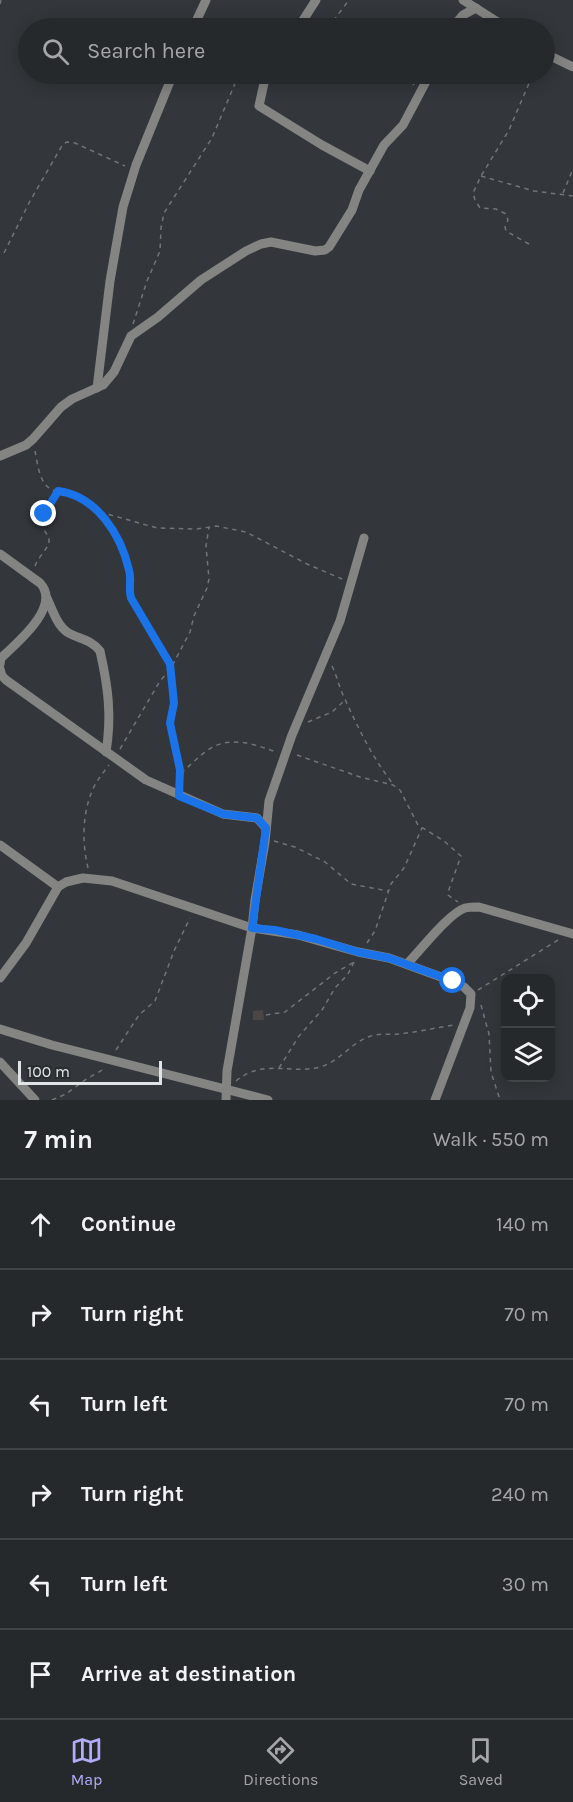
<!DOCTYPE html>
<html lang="en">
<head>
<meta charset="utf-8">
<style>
	:root { --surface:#26292c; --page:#323538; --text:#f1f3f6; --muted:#a4a6a9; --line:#424548; --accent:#b1adfa }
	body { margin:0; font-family:Karla,sans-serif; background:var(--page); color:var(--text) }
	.controls { position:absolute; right:18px; bottom:18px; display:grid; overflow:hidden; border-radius:12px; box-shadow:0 3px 15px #0003 }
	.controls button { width:54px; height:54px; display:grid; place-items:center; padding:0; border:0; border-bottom:2px solid var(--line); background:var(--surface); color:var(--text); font:30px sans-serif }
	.scale { position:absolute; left:18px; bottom:15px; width:144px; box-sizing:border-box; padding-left:6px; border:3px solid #e1e4e6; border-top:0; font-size:16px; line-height:21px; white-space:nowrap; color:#e1e4e6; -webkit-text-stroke:4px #292d30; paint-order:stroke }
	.stop { position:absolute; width:18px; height:18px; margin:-14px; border:4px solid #1a73e8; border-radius:50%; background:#fff }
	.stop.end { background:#1a73e8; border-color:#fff; box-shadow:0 2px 6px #0008 }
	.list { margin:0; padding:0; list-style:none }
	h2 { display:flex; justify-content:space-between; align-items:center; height:78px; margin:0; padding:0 24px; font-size:26px }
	h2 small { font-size:20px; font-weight:400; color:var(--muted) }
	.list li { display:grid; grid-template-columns:39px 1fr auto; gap:18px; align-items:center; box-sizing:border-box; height:90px; padding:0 24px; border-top:2px solid var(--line) }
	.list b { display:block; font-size:22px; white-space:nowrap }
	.list em { font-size:20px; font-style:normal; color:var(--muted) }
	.icon { flex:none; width:33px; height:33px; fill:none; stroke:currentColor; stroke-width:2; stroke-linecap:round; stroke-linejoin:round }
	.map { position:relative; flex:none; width:573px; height:1100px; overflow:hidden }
	.search { position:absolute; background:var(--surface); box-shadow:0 3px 15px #0003; left:18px; right:18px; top:18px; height:66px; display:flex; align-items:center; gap:15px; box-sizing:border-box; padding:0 21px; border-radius:33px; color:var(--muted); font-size:22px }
	.sheet { height:618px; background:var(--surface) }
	nav { display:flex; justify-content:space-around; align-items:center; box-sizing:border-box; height:84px; border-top:2px solid var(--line); background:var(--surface); font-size:16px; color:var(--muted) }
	nav a { display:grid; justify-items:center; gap:3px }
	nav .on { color:var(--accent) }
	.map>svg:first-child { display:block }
</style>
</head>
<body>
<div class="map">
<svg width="573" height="1100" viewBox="0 0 573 1100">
	<rect width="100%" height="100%" fill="#33373b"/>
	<path fill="#4b4643" d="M263,1010l1,10h-11v-9z"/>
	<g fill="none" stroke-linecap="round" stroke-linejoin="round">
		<g stroke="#717578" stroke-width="1.5" stroke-dasharray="4.5 4.5" stroke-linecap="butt">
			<path d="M0,4l1,-4"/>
			<path d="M328,28l21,-28"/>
			<path d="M398,74l16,11"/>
			<path d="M481,176l53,15 39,5"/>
			<path d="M563,193l10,-24"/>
			<path d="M529,244l-23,-13 -1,-4 3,-7 -2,-6 -10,-5 -16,-1 -5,-8 -2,-7 8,-17 28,-46 24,-56"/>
			<path d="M4,253l26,-52 33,-57 4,-2 8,1 50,23"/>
			<path d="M133,324l14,-43 13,-30 1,-23 3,-15 48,-75 27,-64"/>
			<path d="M35,451c3,14 4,35 20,40 11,3 21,4 31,10 12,8 20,19 28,31 7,9 15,32 16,43 0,8 -1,15 1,23l39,66 4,39 -4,20 10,47v16"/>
			<path d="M100,512l57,16 40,1 19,-3 30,6 61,32 35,15"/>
			<path d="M35,566c3,-9 15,-19 14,-26 0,-5 -5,-8 -6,-13 -3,-13 8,-25 15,-36"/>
			<path d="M332,666c5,10 7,21 12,31 14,31 28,60 49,87"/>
			<path d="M308,722l24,-10 12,-11"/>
			<path d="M120,749l40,-68 10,-11 20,-38 4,-16 13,-28 2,-9 -3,-33 3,-19"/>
			<path d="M297,755l63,22 33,8 7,5 18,35 26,16 17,15 -13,36v3l10,7"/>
			<path d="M181,773c10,-8 21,-21 34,-27 19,-9 42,-1 61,6"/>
			<path d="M274,841l21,6 30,15 26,22 37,7"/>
			<path d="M88,868c-6,-25 -6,-55 5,-79 4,-9 10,-16 16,-24"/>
			<path d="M367,943l8,-12 16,-47 13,-16 18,-40"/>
			<path d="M478,990l80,-50"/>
			<path d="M481,1005l8,29 2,38 9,28"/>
			<path d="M266,1015l19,-3 50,-39 19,-11"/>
			<path d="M116,1050l23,-35 16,-14 19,-50 16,-33"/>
			<path d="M279,1068l20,-32 23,-26 13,-22 13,-14 6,-12"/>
			<path d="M236,1081c28,-23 53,-6 84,-14 21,-6 31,-25 51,-31 9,-3 19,-1 28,-2 18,-2 36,-6 55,-9"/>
			<path d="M52,1100l14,-6 19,-14 19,-11"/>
		</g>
		<g stroke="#848482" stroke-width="9">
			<path d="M463,0l44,28"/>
			<path d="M193,28l13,-28"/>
			<path d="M298,28l18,-28"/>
			<path d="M452,28l11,-13 13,-7"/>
			<path d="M544,53l29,14"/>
			<path d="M266,74l-7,32 63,39 48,26"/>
			<path d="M97,388l13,-107 13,-74 13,-42 37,-91"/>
			<path d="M0,456l26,-11 7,-6 28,-32 11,-8 31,-14 11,-13 17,-36 27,-19 43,-37 45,-29 15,-7 10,-2 44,9 10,-1 4,-3 23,-37 7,-20 25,-45 19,-20 27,-51"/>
			<path d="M0,554l40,29c22,23 -23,60 -39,75l-1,6"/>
			<path d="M47,598c5,11 10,27 20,34 11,7 24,7 33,19 8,35 12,65 6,101"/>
			<path d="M0,669l2,7 4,4 140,100 77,34 34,4 9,10"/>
			<path d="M0,845l58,42"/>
			<path d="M407,964c13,-13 42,-51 58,-56 4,-1 10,-1 14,-1l94,27"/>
			<path d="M0,978l26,-35 32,-56 8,-5 17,-4 29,3 140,47 46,7 60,17 31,6 63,23 12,6 7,7 -1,14 -35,92"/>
			<path d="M0,1029l52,16 216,55"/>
			<path d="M0,1062l35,38"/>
			<path d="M226,1100l1,-29 25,-143 3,-28 10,-58 4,-41 23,-66 48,-114 24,-83"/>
		</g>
	</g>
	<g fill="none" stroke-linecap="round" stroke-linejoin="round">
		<path stroke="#1a73e8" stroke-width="8" d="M44,514l14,-23c39,5 63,44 71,79 3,9 -1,18 2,28l39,66 4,39 -4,20 10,47 -1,26 44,18 34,4 9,10 -14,100 23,2 41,9 42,13 31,6 64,23"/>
	</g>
</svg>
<div class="controls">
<button><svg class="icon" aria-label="locate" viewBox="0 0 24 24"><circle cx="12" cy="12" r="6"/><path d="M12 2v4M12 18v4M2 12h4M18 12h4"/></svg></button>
<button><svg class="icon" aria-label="layers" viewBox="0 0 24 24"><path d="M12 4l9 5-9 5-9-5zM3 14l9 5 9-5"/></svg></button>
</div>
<div class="scale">100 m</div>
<div class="stop" style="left:453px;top:981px"></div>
<div class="stop end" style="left:44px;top:514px"></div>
<div class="search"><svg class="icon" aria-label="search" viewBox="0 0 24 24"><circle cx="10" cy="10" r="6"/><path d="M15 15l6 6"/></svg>Search here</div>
</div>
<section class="sheet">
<h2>7 min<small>Walk · 550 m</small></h2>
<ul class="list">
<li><svg class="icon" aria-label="ahead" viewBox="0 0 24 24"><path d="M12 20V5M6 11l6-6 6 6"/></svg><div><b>Continue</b></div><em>140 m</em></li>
<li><svg class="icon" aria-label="right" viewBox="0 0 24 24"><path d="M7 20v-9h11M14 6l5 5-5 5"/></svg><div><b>Turn right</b></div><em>70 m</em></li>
<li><svg class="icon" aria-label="left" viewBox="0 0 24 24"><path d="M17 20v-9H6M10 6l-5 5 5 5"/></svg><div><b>Turn left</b></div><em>70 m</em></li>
<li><svg class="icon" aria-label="right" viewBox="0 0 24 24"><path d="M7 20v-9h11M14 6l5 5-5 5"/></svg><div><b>Turn right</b></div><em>240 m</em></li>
<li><svg class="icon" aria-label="left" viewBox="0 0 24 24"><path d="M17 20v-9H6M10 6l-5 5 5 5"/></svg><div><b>Turn left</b></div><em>30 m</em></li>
<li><svg class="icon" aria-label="arrive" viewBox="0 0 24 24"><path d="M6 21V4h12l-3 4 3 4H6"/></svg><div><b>Arrive at destination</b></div></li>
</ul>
</section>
<nav>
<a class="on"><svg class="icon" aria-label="map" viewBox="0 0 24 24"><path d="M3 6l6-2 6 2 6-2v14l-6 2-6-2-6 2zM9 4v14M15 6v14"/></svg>Map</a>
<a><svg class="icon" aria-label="directions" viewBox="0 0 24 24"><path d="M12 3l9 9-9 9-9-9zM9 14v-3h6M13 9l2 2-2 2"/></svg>Directions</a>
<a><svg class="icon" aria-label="saved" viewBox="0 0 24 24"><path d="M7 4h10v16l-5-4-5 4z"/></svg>Saved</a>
</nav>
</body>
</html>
